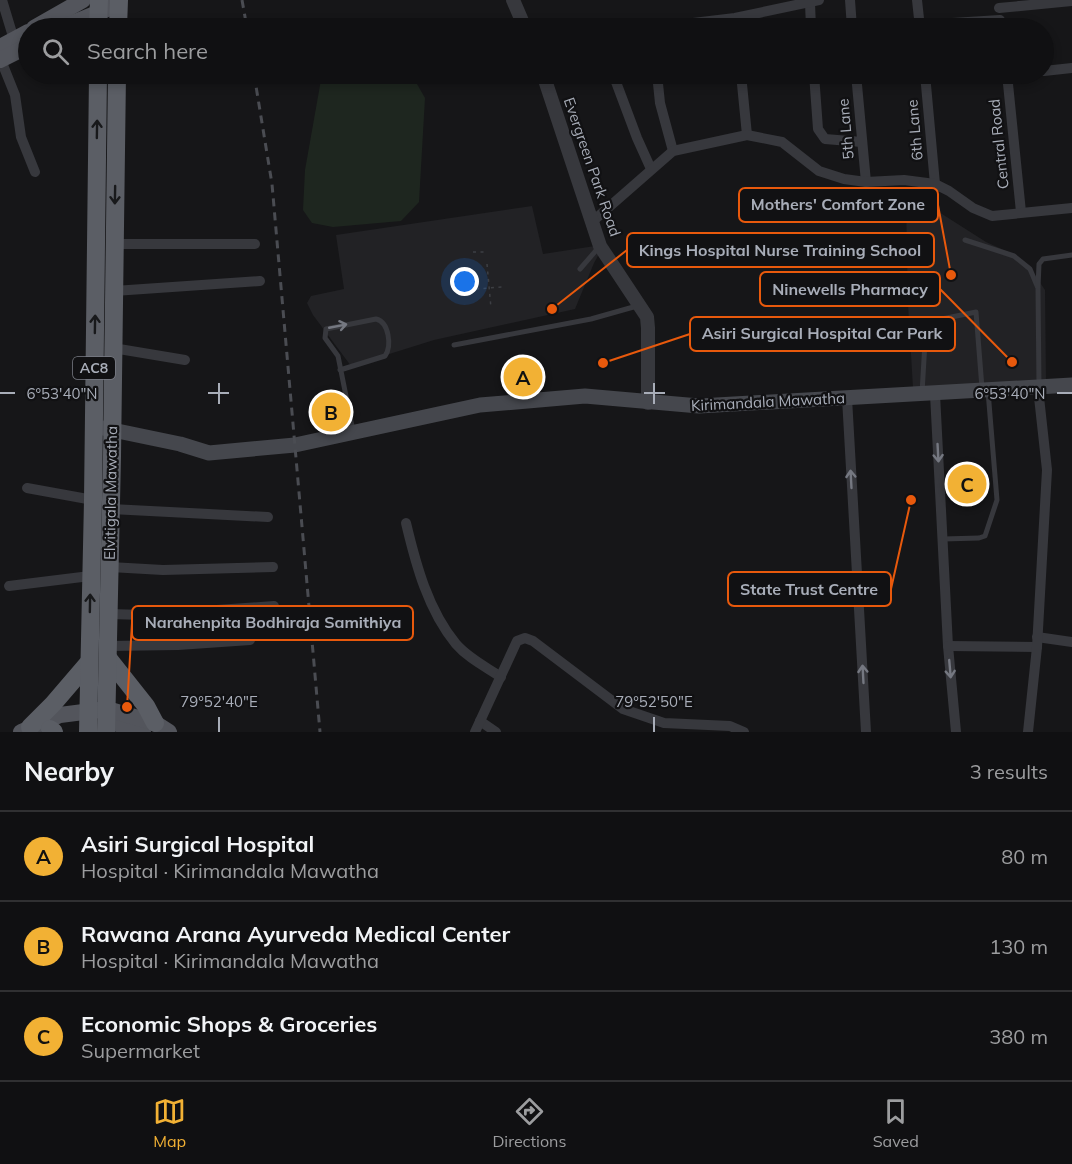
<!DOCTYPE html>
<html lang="en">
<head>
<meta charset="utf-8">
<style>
	:root { --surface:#101012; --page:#19191b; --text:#f1f3f6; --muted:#9c9d9f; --line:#303032; --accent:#f2b134 }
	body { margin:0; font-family:Mulish,sans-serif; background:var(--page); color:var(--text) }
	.you { position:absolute; left:465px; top:282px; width:21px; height:21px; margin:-15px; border:4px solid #fff; border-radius:50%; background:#1a73e8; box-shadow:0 0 0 9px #1a73e833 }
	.badge { display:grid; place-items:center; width:39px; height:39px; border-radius:50%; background:var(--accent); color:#111; font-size:20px; font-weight:700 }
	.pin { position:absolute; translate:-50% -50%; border:3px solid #fff; box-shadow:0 2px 6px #0006 }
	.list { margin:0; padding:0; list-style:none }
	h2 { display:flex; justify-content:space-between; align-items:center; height:78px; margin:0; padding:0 24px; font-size:26px }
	h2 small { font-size:20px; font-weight:400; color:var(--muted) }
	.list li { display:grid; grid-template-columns:39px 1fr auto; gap:18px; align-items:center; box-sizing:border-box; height:90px; padding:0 24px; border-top:2px solid var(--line) }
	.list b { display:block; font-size:22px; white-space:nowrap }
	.list p { margin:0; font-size:20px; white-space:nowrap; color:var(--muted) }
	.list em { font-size:20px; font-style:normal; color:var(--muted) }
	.icon { flex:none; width:33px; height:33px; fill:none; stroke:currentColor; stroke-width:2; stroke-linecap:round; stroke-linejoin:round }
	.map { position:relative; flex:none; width:1072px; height:732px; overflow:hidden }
	.search { position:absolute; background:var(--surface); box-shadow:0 3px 9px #0003; left:18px; right:18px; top:18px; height:66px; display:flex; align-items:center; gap:15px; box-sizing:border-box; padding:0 21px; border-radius:33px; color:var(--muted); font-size:22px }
	.sheet { height:348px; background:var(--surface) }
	nav { display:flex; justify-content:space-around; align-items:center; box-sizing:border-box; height:84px; border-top:2px solid var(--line); background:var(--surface); font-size:16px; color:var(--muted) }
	nav a { display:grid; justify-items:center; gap:3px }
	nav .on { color:var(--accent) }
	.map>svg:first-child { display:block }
</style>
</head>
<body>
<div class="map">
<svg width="1072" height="732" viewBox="0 0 1072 732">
	<rect width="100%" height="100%" fill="#161618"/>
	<g fill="#222225">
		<path d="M906,200h14l66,42 29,13 16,14 14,21 1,91 -133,7 -5,-84z"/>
		<path d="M532,206l11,48 52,-8 4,8 -5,9 -19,46 -141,31 -83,26 -38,-51 -6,-12 4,-7 33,-7 -8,-54z"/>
	</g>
	<path fill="#1e261f" d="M322,74h83l12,10 8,14 -6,104 -18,19 -68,6 -21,-4 -9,-13 2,-40z"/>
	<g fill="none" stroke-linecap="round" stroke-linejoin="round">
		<g stroke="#3d3f44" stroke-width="1.5" stroke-dasharray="3 4.5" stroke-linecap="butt">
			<path d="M473,252h13"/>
			<path d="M487,264l4,44"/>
			<path d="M476,289l26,-2"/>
		</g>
		<g stroke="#37383d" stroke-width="5">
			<path d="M965,240l49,16 16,13 8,19 1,98"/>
			<path d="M580,269l19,-22"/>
			<path d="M1038,287l1,-23 4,-5 29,-4"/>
			<path d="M454,345l137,-26 46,-13"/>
			<path d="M340,370l45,-14c7,-10 4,-34 -9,-37l-50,10 -1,9 13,18 15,75"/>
			<path d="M922,393l4,-68 6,-4 44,-9 6,76"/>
			<path d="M943,539l36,-1 6,-2 12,-36 -9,-109"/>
		</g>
		<g stroke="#37383d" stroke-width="10">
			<path d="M2,0l13,43"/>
			<path d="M850,0l2,28"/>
			<path d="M917,0l3,28"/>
			<path d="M810,3l1,25"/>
			<path d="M999,8l73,-7"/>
			<path d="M920,25l80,-5"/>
			<path d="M651,28l84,-10 84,-18"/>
			<path d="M1,60l14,35 6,42 14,35"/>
			<path d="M1044,71l28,-3"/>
			<path d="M613,74l24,64 14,31"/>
			<path d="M657,74l3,29 13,48"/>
			<path d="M741,74l6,61"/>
			<path d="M814,74l4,55 7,10 37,3"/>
			<path d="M856,74l10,108"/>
			<path d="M925,74l10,110"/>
			<path d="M1007,74l14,138"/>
			<path d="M1007,74h14"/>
			<path d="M593,221l80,-70 74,-16 35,7 37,29 25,8 22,3 38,-2 31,4 14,7 24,17 19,8 80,-8"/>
			<path d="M114,244h141"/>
			<path d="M114,291l146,-10"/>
			<path d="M113,348l72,12"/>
			<path d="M935,394l13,252 8,86"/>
			<path d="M847,398l19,334"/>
			<path d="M27,488l66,12"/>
			<path d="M111,509l157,8"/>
			<path d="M406,523c10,42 22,87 50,121 12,14 30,23 45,33"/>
			<path d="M110,567l53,3 110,-3"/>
			<path d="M9,586l81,-10"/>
			<path d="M109,614l36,1 129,-9"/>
			<path d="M1037,637l35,5"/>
			<path d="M109,646l69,-1 72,-5"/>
			<path d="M948,646l89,1"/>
			<path d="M480,721l16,11"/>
			<path d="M475,732l42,-91 8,-3 8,3 90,68 41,14 66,3 14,6"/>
			<path d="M1028,732l9,-85 10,-177 -9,-82"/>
		</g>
		<g stroke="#37383d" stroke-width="14">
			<path d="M513,0l12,28"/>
			<path d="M543,74l57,172 47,71 1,11v75"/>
		</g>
		<path stroke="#45474d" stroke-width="15" d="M103,428l77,16 29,9 86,-8 185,-40 105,-9 114,10 373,-21"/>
		<g stroke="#53555c" stroke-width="16">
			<path d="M34,28l49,-28"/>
			<path d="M61,28l58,-24"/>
			<path d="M0,47l28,-15"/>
			<path d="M0,60l28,-14"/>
			<path d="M108,721l35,11"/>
			<path d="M21,732l39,-17 47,-6 48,14 14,9"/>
		</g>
		<g stroke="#5b5e65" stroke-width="18">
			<path d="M98,28l1,-28"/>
			<path d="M118,28l1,-28"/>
			<path d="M108,658l38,48 9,17"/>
			<path d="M30,727l23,-23 36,-42"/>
			<path d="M50,729l4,3"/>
			<path d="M88,732l5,-232 5,-426"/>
			<path d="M106,732l6,-276 5,-382"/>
		</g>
		<g stroke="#4a4c52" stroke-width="3" stroke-dasharray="8 6" stroke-linecap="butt">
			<path d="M242,0l5,28"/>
			<path d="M254,74l18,110 48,548"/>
		</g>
	</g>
	<defs><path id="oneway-shaft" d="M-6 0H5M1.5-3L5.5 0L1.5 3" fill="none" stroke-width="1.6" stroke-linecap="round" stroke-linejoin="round" transform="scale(1.5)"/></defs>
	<g stroke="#18191b">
		<use href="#oneway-shaft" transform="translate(97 129) rotate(-89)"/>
		<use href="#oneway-shaft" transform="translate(115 195) rotate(91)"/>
		<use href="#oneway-shaft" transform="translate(95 324) rotate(-89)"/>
		<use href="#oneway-shaft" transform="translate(90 603) rotate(-89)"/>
	</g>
	<g stroke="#757881">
		<use href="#oneway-shaft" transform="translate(338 326) rotate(-11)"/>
		<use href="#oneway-shaft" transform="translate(938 453) rotate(87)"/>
		<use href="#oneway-shaft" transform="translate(851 479) rotate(-93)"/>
		<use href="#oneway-shaft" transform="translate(950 669) rotate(85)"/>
		<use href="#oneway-shaft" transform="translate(863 674) rotate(-93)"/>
	</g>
	<path fill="none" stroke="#a8adb8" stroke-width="2" d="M219,383v21M654,383v21M0,393h15M208,393h21M644,393h21M1057,393h15M219,717v15M654,717v15"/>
	<g text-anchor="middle" stroke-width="4.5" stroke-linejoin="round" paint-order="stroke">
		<rect fill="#111113" stroke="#7b7e86" stroke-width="1.5" x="73" y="357" width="42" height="22" rx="4.5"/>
		<g font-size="14" font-weight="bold" fill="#a8adb8">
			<text x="94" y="373">AC8</text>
		</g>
		<g font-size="15" fill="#a8adb8" stroke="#111113">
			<text transform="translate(846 129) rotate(-95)" y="5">5th Lane</text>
			<text transform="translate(915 130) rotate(-95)" y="5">6th Lane</text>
			<text transform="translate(999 144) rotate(-96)" y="5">Central Road</text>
			<text transform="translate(592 167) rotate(71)" y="5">Evergreen Park Road</text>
			<text transform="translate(768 402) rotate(-3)" y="5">Kirimandala Mawatha</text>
			<text transform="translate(111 493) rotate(-89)" y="5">Elvitigala Mawatha</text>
		</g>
	</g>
	<g font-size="15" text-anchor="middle" fill="#a8adb8" stroke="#111113" stroke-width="4.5" stroke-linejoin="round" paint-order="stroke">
		<text x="62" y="399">6°53'40"N</text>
		<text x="1010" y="399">6°53'40"N</text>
		<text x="219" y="707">79°52'40"E</text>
		<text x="654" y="707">79°52'50"E</text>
	</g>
	<path fill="none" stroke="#e8590c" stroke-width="2" d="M951 275L938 205M552 309L627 250M1012 362L940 289M603 363L690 334M911 500L891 589M127 707L132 623"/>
	<g fill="#e8590c" stroke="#111113" stroke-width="2">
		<circle cx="951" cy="275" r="6"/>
		<circle cx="552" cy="309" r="6"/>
		<circle cx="1012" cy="362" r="6"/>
		<circle cx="603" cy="363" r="6"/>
		<circle cx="911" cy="500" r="6"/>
		<circle cx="127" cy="707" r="6"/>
	</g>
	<g fill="#111113" stroke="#e8590c" stroke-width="2">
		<rect x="739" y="188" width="199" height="34" rx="6"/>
		<rect x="627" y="233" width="307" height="34" rx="6"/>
		<rect x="760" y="272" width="180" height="34" rx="6"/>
		<rect x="690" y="317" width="265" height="34" rx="6"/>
		<rect x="728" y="572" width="163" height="34" rx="6"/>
		<rect x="132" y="606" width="281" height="34" rx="6"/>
	</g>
	<g font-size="16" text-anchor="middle" font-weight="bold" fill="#a8adb8">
		<text x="838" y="210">Mothers' Comfort Zone</text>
		<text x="780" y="256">Kings Hospital Nurse Training School</text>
		<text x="850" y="295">Ninewells Pharmacy</text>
		<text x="822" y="339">Asiri Surgical Hospital Car Park</text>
		<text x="809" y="595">State Trust Centre</text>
		<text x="273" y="628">Narahenpita Bodhiraja Samithiya</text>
	</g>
</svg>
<div class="you"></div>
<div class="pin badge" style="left:523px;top:377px">A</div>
<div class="pin badge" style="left:331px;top:412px">B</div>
<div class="pin badge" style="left:967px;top:484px">C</div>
<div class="search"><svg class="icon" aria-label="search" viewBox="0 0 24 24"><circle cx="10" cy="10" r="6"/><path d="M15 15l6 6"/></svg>Search here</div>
</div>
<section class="sheet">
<h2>Nearby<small>3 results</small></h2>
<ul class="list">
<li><span class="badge">A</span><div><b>Asiri Surgical Hospital</b><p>Hospital · Kirimandala Mawatha</p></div><em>80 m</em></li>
<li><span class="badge">B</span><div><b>Rawana Arana Ayurveda Medical Center</b><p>Hospital · Kirimandala Mawatha</p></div><em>130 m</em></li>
<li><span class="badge">C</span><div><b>Economic Shops &amp; Groceries</b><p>Supermarket</p></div><em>380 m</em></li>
</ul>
</section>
<nav>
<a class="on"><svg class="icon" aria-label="map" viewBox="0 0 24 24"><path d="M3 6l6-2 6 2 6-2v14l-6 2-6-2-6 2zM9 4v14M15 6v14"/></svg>Map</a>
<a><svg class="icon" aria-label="directions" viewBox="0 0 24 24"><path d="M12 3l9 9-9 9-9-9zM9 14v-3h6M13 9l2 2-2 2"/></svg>Directions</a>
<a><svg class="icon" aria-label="saved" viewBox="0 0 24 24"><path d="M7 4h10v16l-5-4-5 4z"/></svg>Saved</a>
</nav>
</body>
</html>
